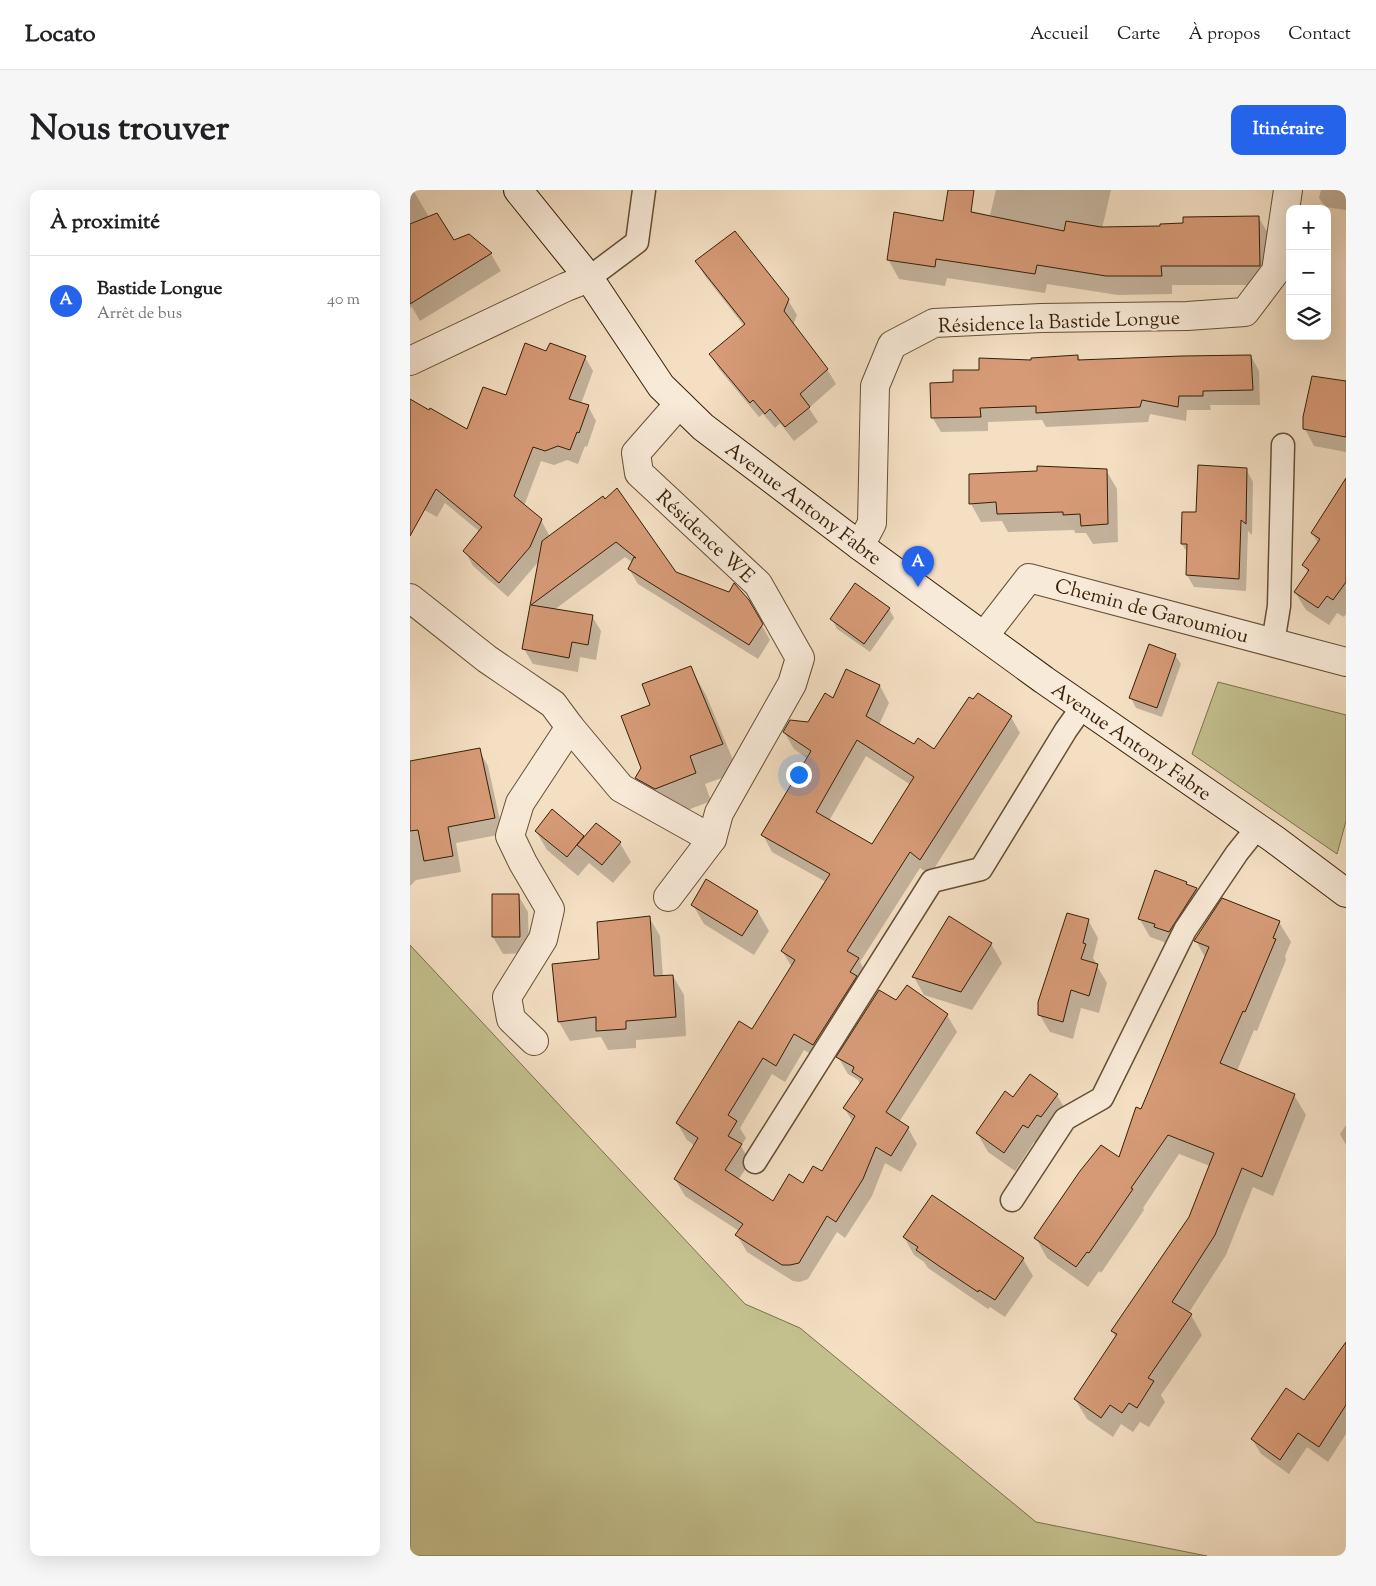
<!DOCTYPE html>
<html lang="fr">
<head>
<meta charset="utf-8">
<style>
	:root { --surface:#fff; --page:#f6f6f6; --text:#202124; --muted:#757577; --line:#e0e0e0; --accent:#2563eb }
	body { margin:0; font-family:"Sorts Mill Goudy",serif; background:var(--page); color:var(--text) }
	.controls { position:absolute; right:15px; top:15px; display:grid; overflow:hidden; border-radius:10px; box-shadow:0 5px 20px #0002 }
	.controls button { width:45px; height:45px; display:grid; place-items:center; padding:0; border:0; border-bottom:1px solid var(--line); background:var(--surface); color:var(--text); font:25px sans-serif }
	.you { position:absolute; left:388px; top:584px; width:18px; height:18px; margin:-12px; border:4px solid #fff; border-radius:50%; background:#1a73e8; box-shadow:0 0 0 8px #1a73e833 }
	.badge { display:grid; place-items:center; width:32px; height:32px; border-radius:50%; background:var(--accent); color:#fff; font-size:16px; font-weight:700 }
	.pin { position:absolute; translate:-50% -41px; filter:drop-shadow(0 1px 2px #0008) }
	.pin::after { content:''; position:absolute; top:26px; width:18px; height:15px; background:inherit; clip-path:polygon(0 0,100% 0,50% 100%) }
	.list { margin:0; padding:0; list-style:none }
	h2 { display:flex; justify-content:space-between; align-items:center; height:65px; margin:0; padding:0 20px; font-size:21px }
	h2 small { font-size:16px; font-weight:400; color:var(--muted) }
	.list li { display:grid; grid-template-columns:32px 1fr auto; gap:15px; align-items:center; box-sizing:border-box; height:90px; padding:0 20px; border-top:1px solid var(--line) }
	.list b { display:block; font-size:19px; white-space:nowrap }
	.list p { margin:0; font-size:16px; white-space:nowrap; color:var(--muted) }
	.list em { font-size:16px; font-style:normal; color:var(--muted) }
	.icon { flex:none; width:28px; height:28px; fill:none; stroke:currentColor; stroke-width:2; stroke-linecap:round; stroke-linejoin:round }
	.map { position:relative; flex:none; width:936px; height:1366px; overflow:hidden; border-radius:10px }
	header { display:flex; align-items:center; gap:30px; box-sizing:border-box; height:70px; padding:0 25px; background:var(--surface); border-bottom:1px solid var(--line) }
	header strong { font-size:24px }
	nav { display:flex; gap:28px; margin-inline-start:auto; font-size:18px }
	.intro { display:flex; align-items:center; justify-content:space-between; box-sizing:border-box; height:120px; padding:0 30px }
	h1 { margin:0; font-size:35px }
	.button { padding:12px 22px; border-radius:10px; background:var(--accent); color:#fff; font-size:18px; font-weight:700 }
	main { display:flex; gap:30px; padding:0 30px }
	aside { flex:1; background:var(--surface); border-radius:10px; box-shadow:0 5px 20px #0002 }
	.map>svg:first-child { display:block }
</style>
</head>
<body>
<header>
<strong>Locato</strong>
<nav><a>Accueil</a><a>Carte</a><a>À propos</a><a>Contact</a></nav>
</header>
<div class="intro"><h1>Nous trouver</h1><a class="button">Itinéraire</a></div>
<main>
<aside>
<h2>À proximité<small></small></h2>
<ul class="list">
<li><span class="badge">A</span><div><b>Bastide Longue</b><p>Arrêt de bus</p></div><em>40 m</em></li>
</ul>
</aside>
<div class="map">
<svg width="936" height="1366" viewBox="0 0 936 1366">
	<rect width="100%" height="100%" fill="#f4dfc3"/>
	<filter id="stains"><feTurbulence type="fractalNoise" baseFrequency=".004" numOctaves="4"/><feColorMatrix values="0 0 0 0 .2 0 0 0 0 .09 0 0 0 0 .02 0 0 0 .5 -.17"/></filter>
	<radialGradient id="worn" r=".72"><stop offset=".6" stop-color="#630" stop-opacity="0"/><stop offset="1" stop-color="#630" stop-opacity=".3"/></radialGradient>
	<g fill="#c3c08e" stroke="#7c7049">
		<path d="M808,492l128,33v106l-9,33 -145,-100z"/>
		<path d="M0,755l335,359 55,24 236,194 171,34h-797z"/>
	</g>
	<g fill="#0003" fill-rule="evenodd">
		<path d="M3,0l16,27 24,25 16,-6 22,18 10,17 -81,50 -8,-14 -2,1v-116z"/>
		<path d="M586,0h115l-9,39 60,-2 96,-10 12,19v49h-98v9l-54,1 -71,-11 -2,9 -98,-15 -2,8 -46,-7 -11,-20 56,-37 3,-16 43,9z"/>
		<path d="M911,0h25v20l-21,-3 -6,-9z"/>
		<path d="M286,71l92,39 9,15 -4,10 34,44 9,15 -27,24 9,14 -24,19 -14,-18 -5,5 -12,-14 -4,3 -40,-48 -9,-15 34,-28 -39,-50z"/>
		<path d="M136,162l39,5 8,14 -12,33 7,2 8,15 -9,26 -2,-1 -7,18 -11,-4 -13,5 -13,-4 -17,45 17,14 8,15 -2,4 56,-42 72,76 73,28 22,39 -12,19 -120,-75 -9,-15 3,-7 -7,-5 -71,53 38,6 9,15 -5,29 -16,-3 -2,15 -45,-8 -9,-15 16,-89 -32,37 -35,-31 -8,-15 15,-19 -35,-29 -8,14 -27,-15v-59l58,-12 39,-34z"/>
		<path d="M668,166l3,6 170,-6 8,15 1,34h-50l1,5h-24l-1,11 -36,-7 -2,8 -102,5 -4,-7 -54,2v9l-47,1 -9,-15 22,-33 26,-13 52,-10z"/>
		<path d="M936,192v70l-32,-6 -9,-17z"/>
		<path d="M836,279l7,13 -1,53 -4,-4 -2,60 -52,-4 -7,-12 1,-21 -6,-10 15,-30z"/>
		<path d="M696,280l11,19 1,53 -25,2 -7,-11h-11l-1,-3 -66,2 -6,-11 -21,1 -10,-18z"/>
		<path d="M936,291v133l-2,3 -7,-4 -8,12 -23,-15 -11,-18 13,-19 -4,-8 14,-22 -6,-10z"/>
		<path d="M479,419l5,9 -24,34 -33,-23 -5,-10z"/>
		<path d="M765,465l6,9 -19,53 -26,-9 -5,-10z"/>
		<path d="M280,477l16,28 32,77 -33,12 6,17 -39,15 -20,-10 -16,-28 6,-9 10,-63z"/>
		<path d="M437,481l33,15 9,17 -10,22 35,20 21,5 76,-33 9,16 -90,142 -10,-7 -60,94 7,13 -44,86 -19,-11 -19,32 -13,-8 -32,54 6,10 -5,8 9,16 -12,18 35,23 49,-31 31,-50 -9,-14 16,-23 -2,-5 -10,-6 -10,-17 58,-55 51,13 10,17 -58,90 9,6 9,16 -16,28 -16,-9 -13,33 -27,42 -8,-6 -29,47 -8,3 -7,-1 -46,-29 -10,-17 2,-4 -54,-35 -10,-17 20,-33 -8,-6 -10,-17 75,-92 40,-64 -10,-16 44,-69 -54,-30 -9,-17 45,-76 -14,-10 -10,-17 25,-8 24,-24zM456,566l45,29 -39,61 -43,-25z"/>
		<path d="M69,560l9,16 15,68 -47,9 5,29 -45,8 -6,6v-124z"/>
		<path d="M126,641l47,6 1,2 36,4 11,19 -18,21 -24,-20 -11,13 -31,-26z"/>
		<path d="M297,691l51,31 11,19 -15,24 -50,-31 -11,-19z"/>
		<path d="M776,693l1,2 10,4 10,19 -41,37 -2,-3 -14,-5 -11,-19z"/>
		<path d="M108,705l10,17 1,41 -26,1 -10,-17z"/>
		<path d="M239,727l11,19 3,41 10,-1 11,19 2,41 -50,4v8l-28,2 -7,-13 -31,4 -11,-19 42,-62z"/>
		<path d="M540,728l41,26 11,19 -30,47 -48,-15 -10,-18z"/>
		<path d="M678,730l10,18 -5,20 3,5 -1,2 2,1 10,17 -8,30 -18,-5 -8,31 -23,-7 -11,-18z"/>
		<path d="M869,732l12,20 -6,14 1,4 -29,71 -3,-1 -17,41 57,24 12,20 -33,81 -20,-9 -27,68 -38,59 3,1 11,20 -41,60 4,7 -16,25 -9,-5 -7,10 -12,-8 -8,13 -26,-18 -12,-20 41,-61 -4,-7 78,-114 20,-51 -31,-12 -36,54 1,2 -43,63 -2,-2 -11,16 -41,-29 -11,-20 83,-79 87,-200 -10,-18z"/>
		<path d="M647,905l11,19 -29,32 -5,-4 -19,29 -27,-19 -11,-19 37,-34z"/>
		<path d="M936,935v20l-6,-11z"/>
		<path d="M494,1047l119,22 10,17 -28,41 -15,-10 -2,2 -60,-41 -4,-6 -10,-7z"/>
		<path d="M936,1157v87l-18,28 -21,-15 -18,27 -28,-20 -9,-15 52,-37z"/>
	</g>
	<g fill="#d69a77" stroke="#361f04" fill-rule="evenodd">
		<path d="M538,0h26l-3,22 93,19 2,-10 35,6 59,-1v-2l23,-1v-6l76,-1 1,50h-99l1,10h-56l-69,-11 -2,9 -99,-15 -1,8 -48,-7 7,-48 49,9z"/>
		<path d="M27,23l17,27 15,-6 23,19 -82,51v-80z"/>
		<path d="M325,41l54,68 -5,12 44,58 -28,25 10,13 -25,20 -15,-18 -5,5 -12,-14 -3,3 -41,-49 36,-30 -50,-63z"/>
		<path d="M115,153l21,8 4,-8 36,13 -17,43 20,6 -10,28 -2,-1 -7,18 -12,-4 -13,5 -12,-4 -19,49 28,23 -12,28 -31,36 -36,-32 19,-24 -46,-38 -26,47v-137l19,11 1,-2 37,21 16,-42 23,8z"/>
		<path d="M668,165v5l104,-4 69,-1 2,35 -50,1v5h-24l-1,11 -36,-7 -2,7 -104,6v-7l-56,2 1,9 -50,1 -1,-35 23,-1v-12h26v-12l52,2v-2z"/>
		<path d="M902,186l34,5v56l-43,-8v-12z"/>
		<path d="M788,275l49,3 -1,56 -5,-4 -2,59 -53,-4 1,-31h-6l1,-32h14z"/>
		<path d="M627,276l70,3 1,55 -27,2 -1,-12 -17,1v-3l-66,2 -1,-12 -27,2v-30l68,-3z"/>
		<path d="M936,288v104l-13,18 -6,-4 -9,12 -24,-16 15,-22 -7,-5 18,-26 -9,-6z"/>
		<path d="M207,298l59,84 53,20 5,-9 15,17 14,24 -14,21 -121,-76 6,-12 2,1 -20,-16 -85,63 62,10 -5,30 -16,-3 -3,16 -47,-9 20,-108 61,-45 2,3z"/>
		<path d="M445,393l35,25 -26,36 -34,-25z"/>
		<path d="M739,454l27,10 -19,54 -28,-10z"/>
		<path d="M281,476l32,78 -33,12 6,17 -41,16 -20,-11 6,-10 -20,-52 29,-11 -8,-21z"/>
		<path d="M436,479l34,16 -14,31 48,28 4,-6 16,11 35,-52 4,2 5,-6 34,23 -92,144 -10,-8 -63,99 12,7 -9,14 7,4 -44,69 -19,-11 -18,32 -13,-8 -35,57 9,6 -9,15 14,8 -17,26 48,31 16,-27 14,9 10,-17 9,5 33,-55 -12,-8 20,-29 -11,-7 2,-5 -18,-10 43,-67 17,10 11,-15 41,29 -62,98 23,15 -18,29 -15,-9 -13,32 -27,43 -9,-6 -28,47 -9,2h-8l-47,-30 8,-11 -69,-45 24,-41 -22,-15 63,-102 13,8 43,-69 -14,-9 49,-77 -69,-39 50,-84 -28,-19 7,-12 18,2 17,-29 8,5zM447,550l57,37 -42,67 -56,-32z"/>
		<path d="M70,558l15,70 -47,9 5,29 -29,5 -6,-31 -8,1v-70z"/>
		<path d="M142,619l32,27 -17,21 -32,-26z"/>
		<path d="M186,633l25,19 -19,23 -25,-20z"/>
		<path d="M745,680l32,12 -1,2 11,4 -28,44 -15,-5 1,-3 -17,-5z"/>
		<path d="M296,689l52,32 -16,25 -51,-31z"/>
		<path d="M82,704h27l1,43h-28z"/>
		<path d="M812,708l58,23 -7,17 3,1 -24,57 -7,16 -2,-1 -23,52 75,31 -33,83 -20,-9 -27,67 -43,67 20,12 -44,64 6,3 -17,27 -8,-5 -7,10 -12,-8 -9,13 -27,-19 43,-65 -6,-3 78,-114 25,-64 -46,-18 -37,53 2,1 -44,64 -2,-1 -11,15 -42,-29 46,-67 21,-26 18,12 17,-50 5,2 68,-162 -15,-6z"/>
		<path d="M657,723l22,6 -6,24 3,1 -5,15 17,5 -9,32 -18,-6 -8,32 -25,-7v-13z"/>
		<path d="M240,726l4,60 19,-1 3,42 -50,4v8l-30,2v-14l-38,5 -6,-58 47,-5 -2,-37z"/>
		<path d="M539,726l43,27 -31,49 -49,-15z"/>
		<path d="M620,884l28,20 -17,23 -4,-2 -9,13 -5,-3 -19,28 -28,-20 29,-42 8,6z"/>
		<path d="M522,1005l92,63 -29,42 -16,-10 -1,2 -39,-26 -23,-16 2,-3 -15,-10z"/>
		<path d="M936,1152v63l-27,42 -21,-14 -18,27 -29,-21 35,-51 18,12z"/>
	</g>
	<g fill="none" stroke-linecap="round" stroke-linejoin="round">
		<defs>
			<g id="lane">
				<path d="M179,88l48,-36 7,-52"/>
				<path d="M863,453l6,-37 4,-161"/>
				<path d="M345,972l177,-281 49,-12 85,-139 17,-24"/>
				<path d="M602,1010l53,-81 37,-21 83,-168 52,-77 20,-25"/>
			</g>
			<g id="street">
				<path d="M0,171l156,-74 23,-9"/>
				<path d="M450,356l12,-23 3,-137 17,-41 42,-22 107,-5 146,-2 58,-4 31,-41 12,-81"/>
				<path d="M0,408l77,61 66,45 17,23 51,61 91,51 7,-26 73,-129 8,-26 -42,-74 -119,-111 -3,-20 43,-49"/>
				<path d="M574,446l45,-58 317,84"/>
				<path d="M258,707l44,-58"/>
				<path d="M124,851l-23,-22 -4,-22 36,-58 7,-30 -27,-46 -13,-27 10,-33 50,-76"/>
			</g>
			<path id="secondary" d="M108,0l71,88 72,108 42,41 157,119 184,134 230,159 72,54"/>
		</defs>
		<use href="#lane" stroke="#664f34" stroke-width="25"/>
		<use href="#street" stroke="#664f34" stroke-width="30"/>
		<use href="#secondary" stroke="#361f04" stroke-width="30"/>
		<use href="#lane" stroke="#f8ead8" stroke-width="22"/>
		<use href="#street" stroke="#f8ead8" stroke-width="28"/>
		<use href="#secondary" stroke="#f8ead8" stroke-width="28"/>
	</g>
	<g text-anchor="middle" stroke-width="4" stroke-linejoin="round" paint-order="stroke">
		<g font-size="20" fill="#361f04" stroke="#f8ead8">
			<text transform="translate(649 131) rotate(-2)" y="7">Résidence la Bastide Longue</text>
			<text transform="translate(394 313) rotate(37)" y="7">Avenue Antony Fabre</text>
			<text transform="translate(296 346) rotate(43)" y="7">Résidence WE</text>
			<text transform="translate(742 420) rotate(15)" y="7">Chemin de Garoumiou</text>
			<text transform="translate(722 551) rotate(35)" y="7">Avenue Antony Fabre</text>
		</g>
	</g>
	<rect width="100%" height="100%" filter="url(#stains)"/>
	<rect width="100%" height="100%" fill="url(#worn)"/>
</svg>
<div class="controls">
<button>+</button>
<button>−</button>
<button><svg class="icon" aria-label="layers" viewBox="0 0 24 24"><path d="M12 4l9 5-9 5-9-5zM3 14l9 5 9-5"/></svg></button>
</div>
<div class="you"></div>
<div class="pin badge" style="left:508px;top:397px">A</div>
</div>
</main>
</body>
</html>
